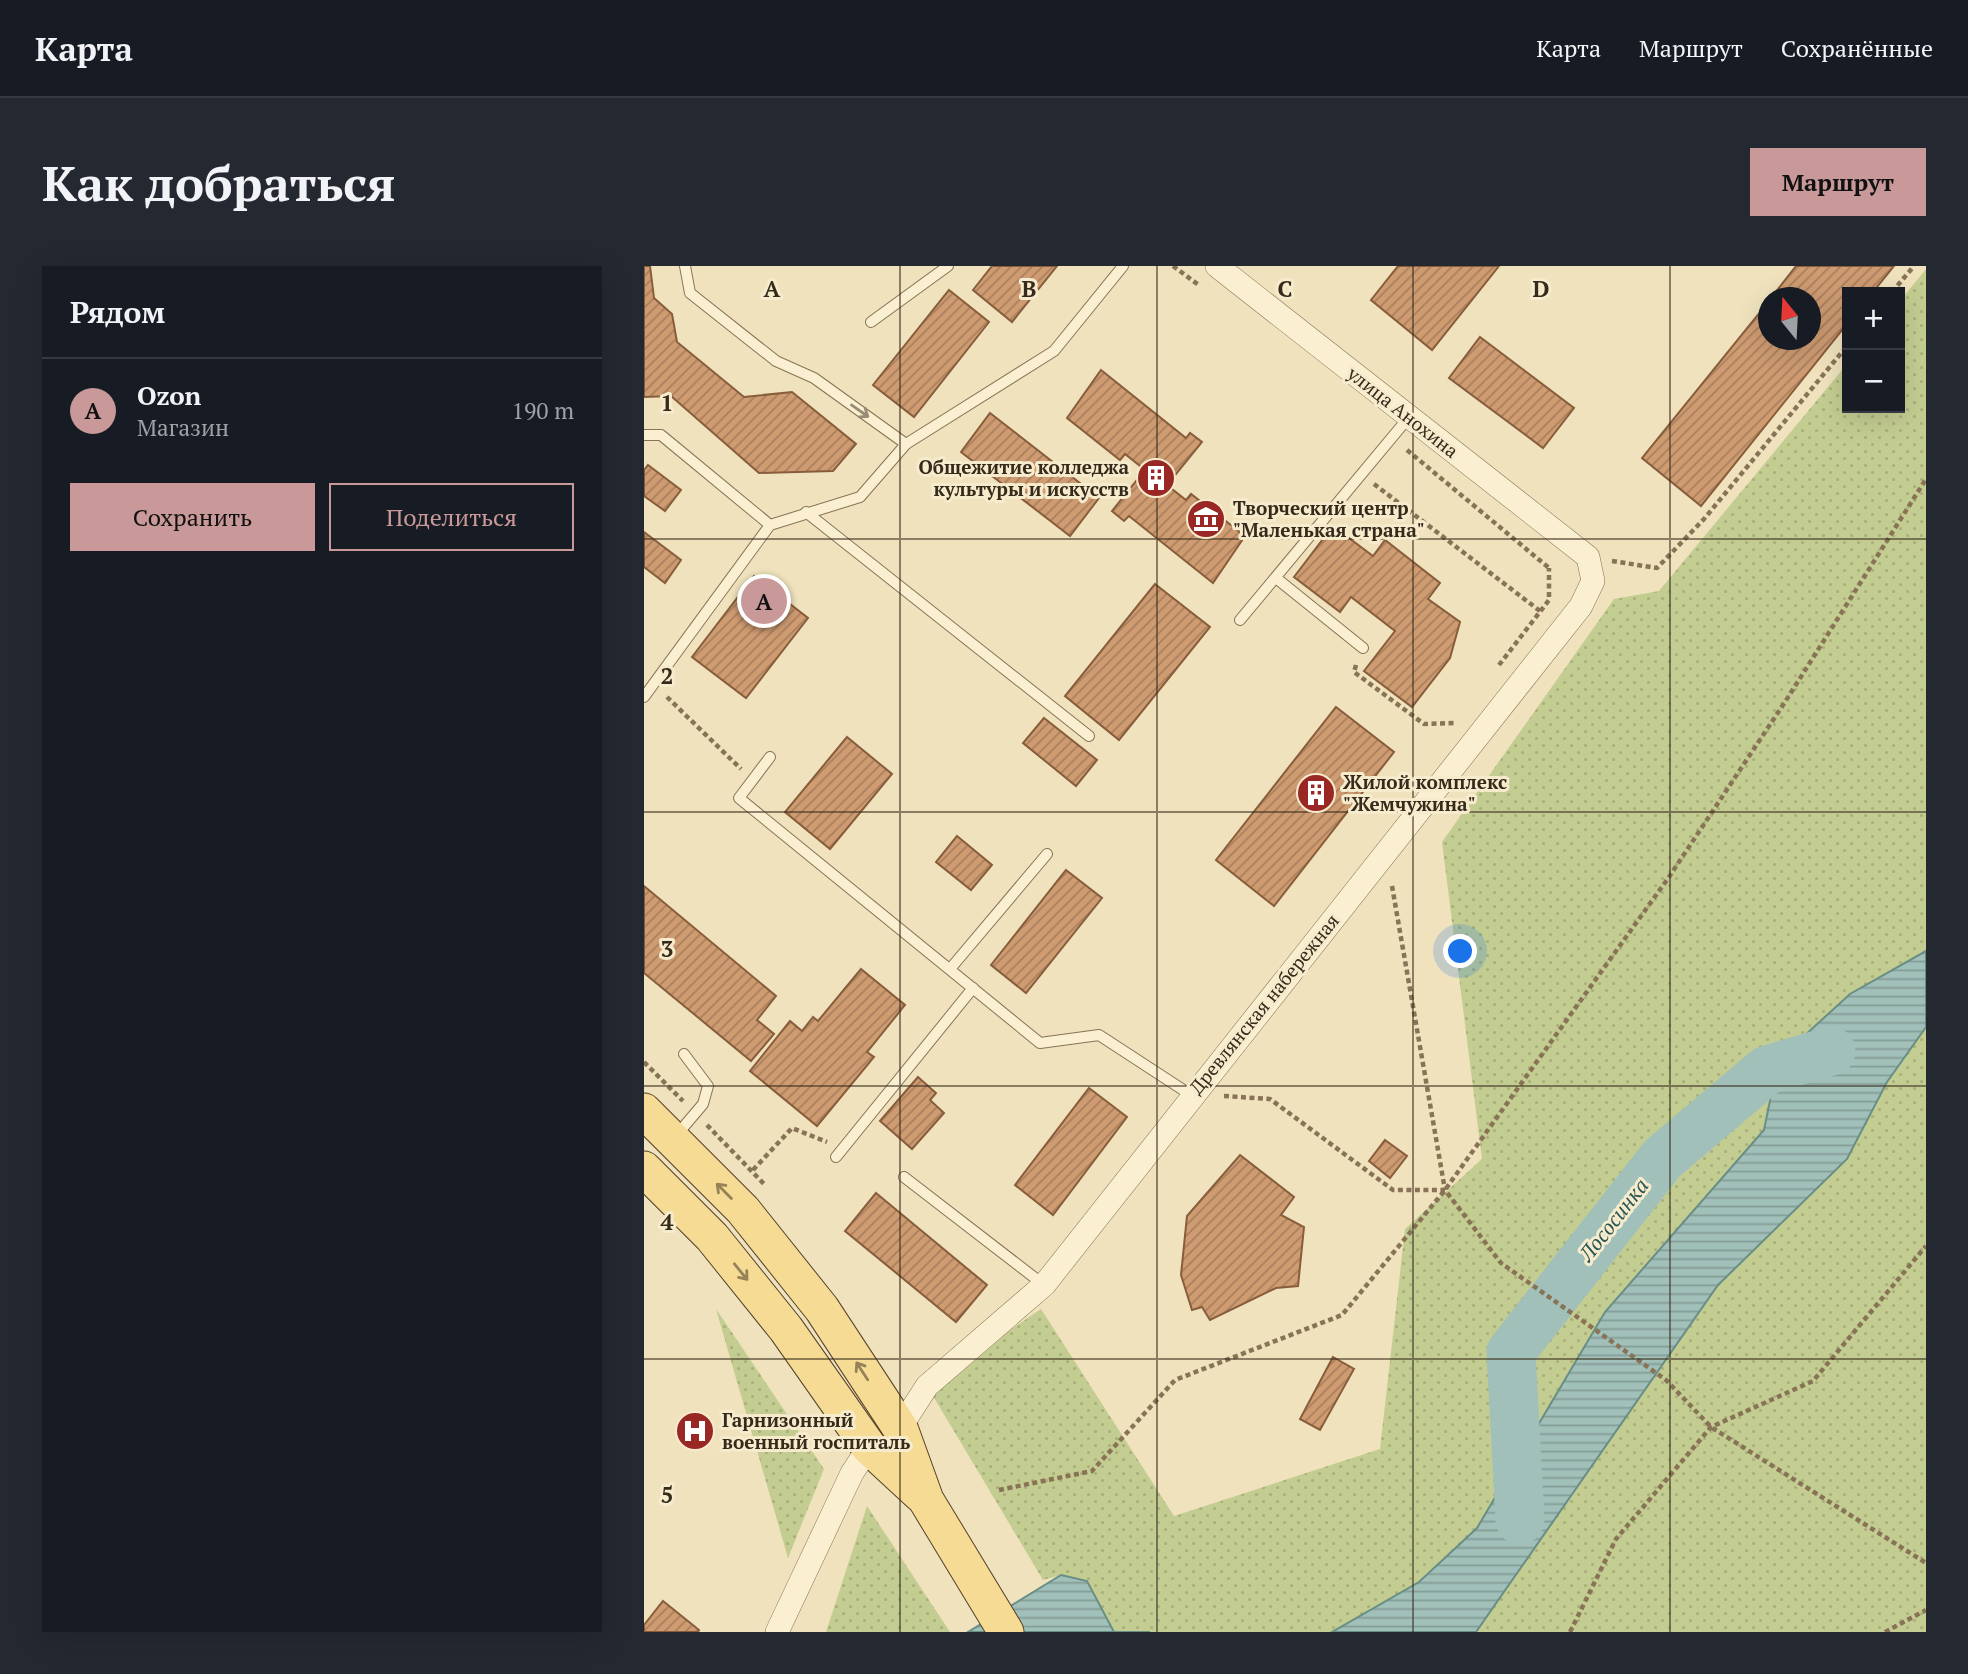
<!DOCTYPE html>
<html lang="ru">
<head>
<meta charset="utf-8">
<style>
	:root { --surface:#171b24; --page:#242831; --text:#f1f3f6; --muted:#9ea1a6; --line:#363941; --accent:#c99898 }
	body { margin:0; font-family:"PT Serif",serif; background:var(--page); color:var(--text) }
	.controls { position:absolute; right:21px; top:21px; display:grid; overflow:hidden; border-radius:0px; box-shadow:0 7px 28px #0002 }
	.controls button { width:63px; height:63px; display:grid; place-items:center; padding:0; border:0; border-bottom:2px solid var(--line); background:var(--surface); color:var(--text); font:35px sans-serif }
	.compass { position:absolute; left:1114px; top:21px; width:63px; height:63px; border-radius:50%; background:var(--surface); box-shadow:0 7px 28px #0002; rotate:342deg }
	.you { position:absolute; left:817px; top:686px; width:24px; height:24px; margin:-18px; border:5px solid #fff; border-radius:50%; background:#1a73e8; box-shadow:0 0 0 10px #1a73e833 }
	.badge { display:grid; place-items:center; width:46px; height:46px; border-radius:50%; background:var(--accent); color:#111; font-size:23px; font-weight:700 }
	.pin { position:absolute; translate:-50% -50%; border:4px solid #fff; box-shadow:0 2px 7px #0006 }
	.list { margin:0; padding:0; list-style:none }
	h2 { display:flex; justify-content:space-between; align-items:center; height:91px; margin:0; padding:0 28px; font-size:30px }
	h2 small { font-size:23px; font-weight:400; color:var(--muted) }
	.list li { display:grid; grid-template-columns:46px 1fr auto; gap:21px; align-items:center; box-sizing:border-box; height:105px; padding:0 28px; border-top:2px solid var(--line) }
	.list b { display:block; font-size:26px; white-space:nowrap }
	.list p { margin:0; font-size:23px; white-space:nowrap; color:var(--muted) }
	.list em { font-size:23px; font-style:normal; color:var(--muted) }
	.actions { display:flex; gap:14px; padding:21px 28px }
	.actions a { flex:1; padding:16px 0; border:2px solid var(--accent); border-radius:0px; text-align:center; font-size:24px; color:var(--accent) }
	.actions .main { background:var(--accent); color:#111 }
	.map { position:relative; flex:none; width:1282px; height:1366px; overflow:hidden; border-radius:0px }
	header { display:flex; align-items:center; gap:42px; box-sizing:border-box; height:98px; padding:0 35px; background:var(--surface); border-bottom:2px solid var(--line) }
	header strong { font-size:33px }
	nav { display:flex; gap:38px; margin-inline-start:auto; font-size:24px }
	.intro { display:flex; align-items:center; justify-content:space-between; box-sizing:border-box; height:168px; padding:0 42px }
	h1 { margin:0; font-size:49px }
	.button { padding:18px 32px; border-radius:0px; background:var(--accent); color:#111; font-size:24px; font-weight:700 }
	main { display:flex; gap:42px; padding:0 42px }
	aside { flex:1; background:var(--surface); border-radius:0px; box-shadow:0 7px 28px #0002 }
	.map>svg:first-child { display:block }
</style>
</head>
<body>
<header>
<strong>Карта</strong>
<nav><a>Карта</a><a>Маршрут</a><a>Сохранённые</a></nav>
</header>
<div class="intro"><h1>Как добраться</h1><a class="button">Маршрут</a></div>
<main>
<aside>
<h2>Рядом<small></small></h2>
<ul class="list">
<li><span class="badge">A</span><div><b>Ozon</b><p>Магазин</p></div><em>190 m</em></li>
</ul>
<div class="actions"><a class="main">Сохранить</a><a>Поделиться</a></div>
</aside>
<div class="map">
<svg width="1282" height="1366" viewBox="0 0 1282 1366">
	<defs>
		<pattern id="grass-dots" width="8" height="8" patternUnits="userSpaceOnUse" patternTransform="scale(1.75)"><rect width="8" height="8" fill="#c4cd91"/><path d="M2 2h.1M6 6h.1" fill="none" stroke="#a9b07c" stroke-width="1.8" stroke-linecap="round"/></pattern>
		<pattern id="water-rules" width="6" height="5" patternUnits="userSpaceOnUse" patternTransform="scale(1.75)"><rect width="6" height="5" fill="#a1c0b9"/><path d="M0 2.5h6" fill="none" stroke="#849c96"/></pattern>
		<pattern id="building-hatch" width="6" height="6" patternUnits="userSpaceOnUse" patternTransform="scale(1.75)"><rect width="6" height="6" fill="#cf9c72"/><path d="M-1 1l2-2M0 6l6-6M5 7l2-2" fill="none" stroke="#a97f5d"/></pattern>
	</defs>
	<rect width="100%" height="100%" fill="#efe2bd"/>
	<g fill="url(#grass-dots)">
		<path d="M1282,3v682l-76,43 -76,87 -9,49 -160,182 -128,216 -58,54 -87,50h-218l-27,-51 -26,-6 -18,5 -116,-194 114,-77 133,207 206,-67 25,-220 77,-70 -40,-317 172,-243 45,-8 188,-227v44h53v-107z"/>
		<path d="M1282,761v605h-450l242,-347 129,-126 40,-77z"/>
		<path d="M72,1043l108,160 -36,89z"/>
		<path d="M223,1240l83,126h-124z"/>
	</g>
	<g fill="url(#water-rules)" stroke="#688e86" stroke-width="2">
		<path d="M1282,685v76l-39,55 -40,77 -129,126 -242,347h-144l87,-50 58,-54 128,-216 159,-182 10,-49 -7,-11 83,-76z"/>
		<path d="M417,1309l26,6 27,51h36h-182z"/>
	</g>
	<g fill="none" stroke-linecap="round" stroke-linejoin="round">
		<path stroke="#a1c0b9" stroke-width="49" d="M876,1254l-9,-168 151,-193 105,-89 64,-19"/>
	</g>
	<g fill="url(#building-hatch)" stroke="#885d3b" stroke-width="2">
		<path d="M0,0h6l4,32 18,16 5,28 67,55 48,-5 64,52 -23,27 -74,2 -88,-77 -27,1z"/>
		<path d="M348,0h65l-45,56 -39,-32z"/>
		<path d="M754,0h101l-67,84 -61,-50z"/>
		<path d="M1152,0h98l-21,26h-26v32l-146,182 -59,-48 127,-157v39h42v-42h-40z"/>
		<path d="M305,24l40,32 -75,95 -41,-32z"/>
		<path d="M836,71l94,71 -31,40 -94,-70z"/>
		<path d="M457,104l85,68 4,-5 12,9 -35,43 19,15 5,-6 54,42 -32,47 -84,-67 -5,5 -12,-10 33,-41 -20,-16 -5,6 -53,-42z"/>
		<path d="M346,147l109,85 -29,38 -109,-84z"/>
		<path d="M4,199l33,25 -16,21 -21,-15v-26z"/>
		<path d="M689,260l40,30 12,-16 55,43 -12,16 32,23 -10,36 -38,49 -48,-36 31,-40 -44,-34 -11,15 -46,-35z"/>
		<path d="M0,266l37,28 -16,23 -21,-16z"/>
		<path d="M110,310l54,42 -62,80 -54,-41z"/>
		<path d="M511,318l55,43 -91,113 -54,-44z"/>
		<path d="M692,441l58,45 -120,154 -58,-46z"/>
		<path d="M400,452l53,42 -21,26 -53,-43z"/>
		<path d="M203,471l45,37 -62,75 -45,-37z"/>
		<path d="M313,570l35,29 -21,25 -35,-28z"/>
		<path d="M422,604l36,28 -76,95 -35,-28z"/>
		<path d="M0,620l132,110 -19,24 17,14 -23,27 -107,-88z"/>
		<path d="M217,703l44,36 -38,47 7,5 -57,69 -67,-55 40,-50 12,10 11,-14 5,4z"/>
		<path d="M274,811l18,16 -6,7 14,13 -32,36 -32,-28z"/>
		<path d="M445,822l38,29 -74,98 -38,-30z"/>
		<path d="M741,874l22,16 -17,22 -21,-17z"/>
		<path d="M596,889l54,42 -13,18 23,12 -6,59 -22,2 -66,32 -8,-13 -10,3 -11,-35 6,-59z"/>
		<path d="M232,927l111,92 -31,37 -111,-91z"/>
		<path d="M689,1091l21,12 -34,61 -20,-11z"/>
		<path d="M19,1335l36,29 -1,2h-54v-7z"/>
	</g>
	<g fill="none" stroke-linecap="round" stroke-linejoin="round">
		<defs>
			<g id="lane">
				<path d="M41,0l5,27 86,68 38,17 92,66"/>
				<path d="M227,56l77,-56"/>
				<path d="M0,169h17l109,90"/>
				<path d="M162,246l283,224"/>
				<path d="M632,312l87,70"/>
				<path d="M596,354l169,-203"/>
				<path d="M0,431l126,-172 90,-28 46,-53 148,-93 69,-85"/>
				<path d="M126,491l-31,41 301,245 59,-8 92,60"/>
				<path d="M306,703l97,-115"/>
				<path d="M31,871l28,-33 5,-18 -24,-32"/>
				<path d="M192,891l137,-169"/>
				<path d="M260,911l140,108"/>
			</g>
			<g id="street">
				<path d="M256,1162l27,-42 117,-101 537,-679 12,-25 -5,-24 -371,-291"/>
				<path d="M133,1366l75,-159 17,-26"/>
			</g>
			<g id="primary">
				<path d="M0,845l99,99 79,99 78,119 26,72 80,132"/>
				<path d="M0,903l68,68 74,92 83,118 52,48"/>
			</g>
		</defs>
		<use href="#lane" stroke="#887356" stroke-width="12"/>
		<use href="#street" stroke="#887356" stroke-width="24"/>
		<use href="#primary" stroke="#55402b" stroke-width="37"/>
		<g stroke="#887356" stroke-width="4.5" stroke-dasharray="5 3.5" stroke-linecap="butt">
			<path d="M529,0l27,20"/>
			<path d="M1248,26l22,-26"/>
			<path d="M763,184l142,118"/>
			<path d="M730,218l166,127"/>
			<path d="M968,295l45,7 47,-49 143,-173"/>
			<path d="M712,399l-2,7 70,52 32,-1"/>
			<path d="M855,399l50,-65v-32"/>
			<path d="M23,431l74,72"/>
			<path d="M748,620l53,304"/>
			<path d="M0,796l39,39"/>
			<path d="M580,830l46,3 123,91h52l56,73 165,117 45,47 215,136"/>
			<path d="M63,859l57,59"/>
			<path d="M109,904l39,-42 35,14"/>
			<path d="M355,1224l93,-19 83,-91 167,-65 103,-125 224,-313 116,-175 141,-223"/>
			<path d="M926,1366l46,-93 95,-112 102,-46 113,-135"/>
			<path d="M1241,1366l41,-22"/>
		</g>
		<use href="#lane" stroke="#faefd1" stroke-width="10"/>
		<use href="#street" stroke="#faefd1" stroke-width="23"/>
		<use href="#primary" stroke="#f5db93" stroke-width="35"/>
	</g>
	<defs><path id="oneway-shaft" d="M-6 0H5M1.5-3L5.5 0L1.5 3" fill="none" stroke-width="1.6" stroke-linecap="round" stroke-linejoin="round" transform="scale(1.75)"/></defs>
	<use stroke="#988c76" href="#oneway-shaft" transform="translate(216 145) rotate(35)"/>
	<g stroke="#968257">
		<use href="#oneway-shaft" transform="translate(80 925) rotate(-135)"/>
		<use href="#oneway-shaft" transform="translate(97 1006) rotate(51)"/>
		<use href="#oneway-shaft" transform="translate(218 1105) rotate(-123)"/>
	</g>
	<path fill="none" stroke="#362a1b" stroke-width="2" stroke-opacity="0.55" d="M256,0v1366M513,0v1366M769,0v1366M1026,0v1366M0,273h1282M0,546h1282M0,820h1282M0,1093h1282"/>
	<defs>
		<symbol id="building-disc" viewBox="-11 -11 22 22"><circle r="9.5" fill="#992824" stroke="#f6eccd"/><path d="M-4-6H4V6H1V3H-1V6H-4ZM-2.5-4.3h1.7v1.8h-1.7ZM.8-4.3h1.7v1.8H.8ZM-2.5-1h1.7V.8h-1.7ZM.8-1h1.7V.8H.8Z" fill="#fff"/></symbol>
		<symbol id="museum-disc" viewBox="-11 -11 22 22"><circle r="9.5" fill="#992824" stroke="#f6eccd"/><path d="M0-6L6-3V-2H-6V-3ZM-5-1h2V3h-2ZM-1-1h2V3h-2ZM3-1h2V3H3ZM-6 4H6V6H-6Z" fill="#fff"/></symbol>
		<symbol id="hospital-disc" viewBox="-11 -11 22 22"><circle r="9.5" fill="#992824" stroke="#f6eccd"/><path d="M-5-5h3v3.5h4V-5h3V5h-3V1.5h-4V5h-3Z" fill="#fff"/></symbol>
	</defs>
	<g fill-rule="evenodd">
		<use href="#building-disc" x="490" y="190" width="44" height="44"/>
		<use href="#museum-disc" x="540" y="231" width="44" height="44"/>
		<use href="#building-disc" x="650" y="505" width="44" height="44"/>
		<use href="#hospital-disc" x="29" y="1143" width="44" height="44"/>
	</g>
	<g text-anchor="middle" stroke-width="6" stroke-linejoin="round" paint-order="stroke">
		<g font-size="19" fill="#362a1b" stroke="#f6eccd">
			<text transform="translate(759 146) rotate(38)" y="7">улица Анохина</text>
			<text transform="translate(620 738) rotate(-51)" y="7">Древлянская набережная</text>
		</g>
		<g font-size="19" font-weight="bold" fill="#362a1b" stroke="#f6eccd" text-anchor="start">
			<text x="485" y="208" text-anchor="end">Общежитие колледжа<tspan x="485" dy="22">культуры и искусств</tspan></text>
			<text x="589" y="249">Творческий центр<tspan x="589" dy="22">"Маленькая страна"</tspan></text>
			<text x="699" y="523">Жилой комплекс<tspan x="699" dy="22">"Жемчужина"</tspan></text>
			<text x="78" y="1161">Гарнизонный<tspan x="78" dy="22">военный госпиталь</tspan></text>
		</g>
		<g font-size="21" font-style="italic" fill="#2a5756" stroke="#f6eccd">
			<text transform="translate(970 954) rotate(-52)" y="7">Лососинка</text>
		</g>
	</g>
	<g font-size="23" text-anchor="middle" font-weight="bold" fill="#362a1b" stroke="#f6eccd" stroke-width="6" stroke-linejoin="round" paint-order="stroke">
		<text x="128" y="31">A</text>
		<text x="385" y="31">B</text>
		<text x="641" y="31">C</text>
		<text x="897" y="31">D</text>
		<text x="23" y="145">1</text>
		<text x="23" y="418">2</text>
		<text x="23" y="691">3</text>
		<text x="23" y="964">4</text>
		<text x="23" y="1237">5</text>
	</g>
</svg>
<div class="controls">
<button>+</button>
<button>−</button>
</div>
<svg class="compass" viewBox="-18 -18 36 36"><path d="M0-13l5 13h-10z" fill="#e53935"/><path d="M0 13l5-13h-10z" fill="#9ea1a6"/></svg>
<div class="you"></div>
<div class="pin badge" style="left:120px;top:335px">A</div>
</div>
</main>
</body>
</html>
